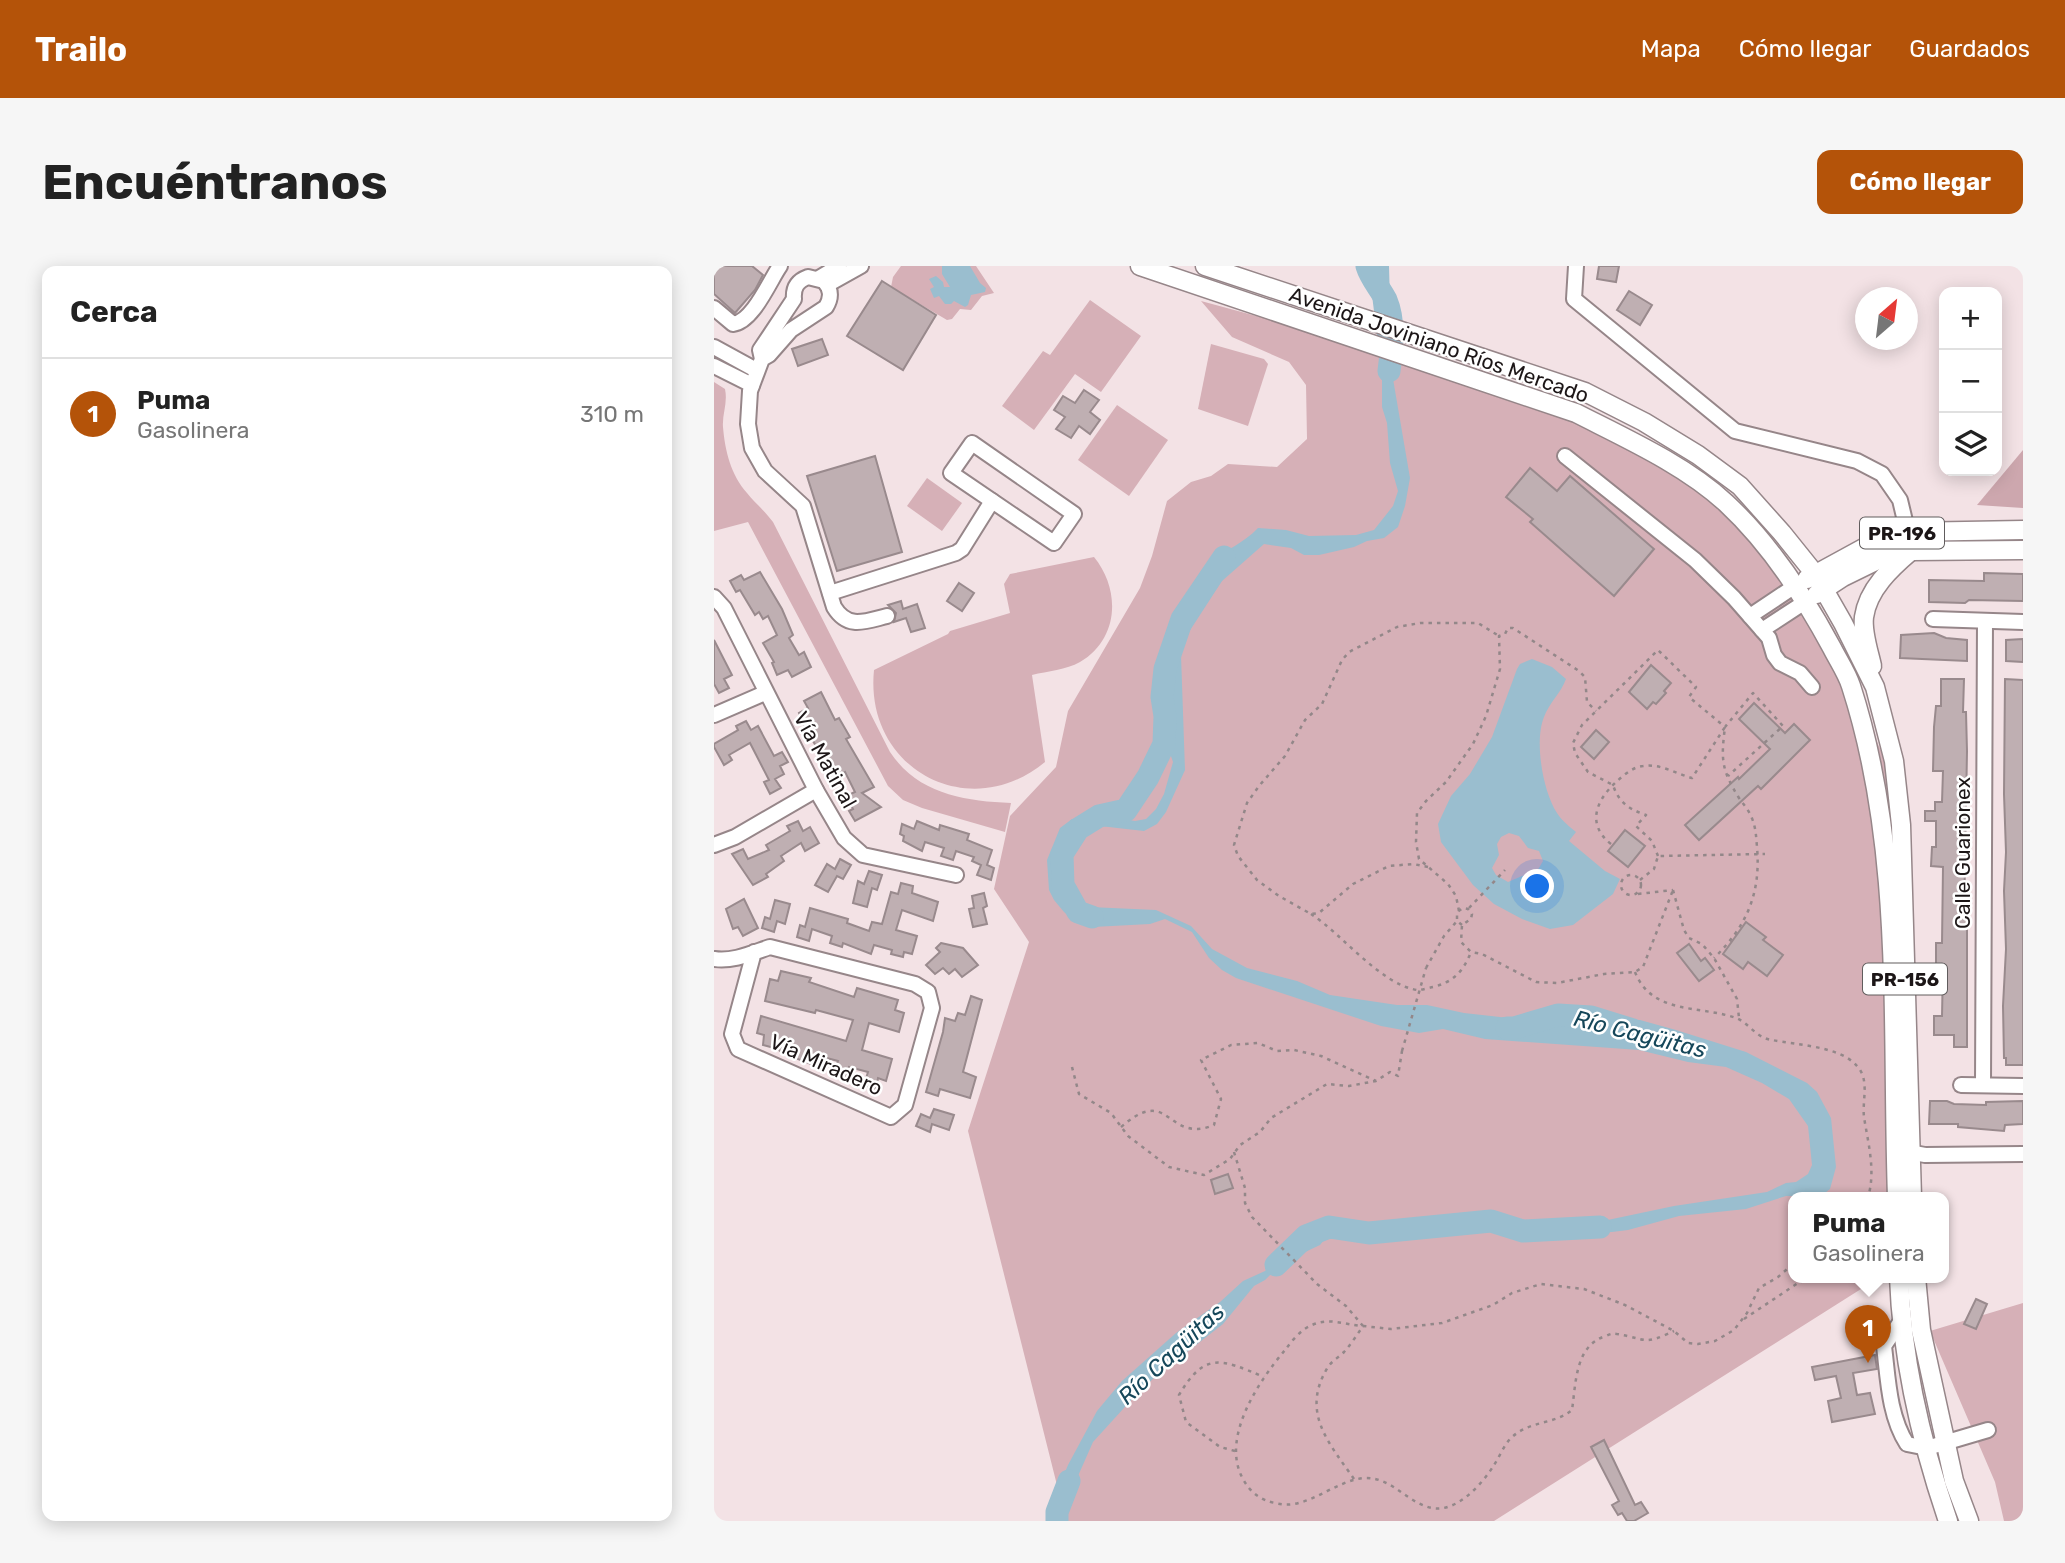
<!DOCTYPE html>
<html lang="es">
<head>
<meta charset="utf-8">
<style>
	:root { --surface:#fff; --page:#f6f6f6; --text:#222; --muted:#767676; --line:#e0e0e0; --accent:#b45309 }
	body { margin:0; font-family:Rubik,sans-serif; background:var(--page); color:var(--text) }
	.controls { position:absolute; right:21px; top:21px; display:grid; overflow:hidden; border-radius:14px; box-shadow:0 4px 18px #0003 }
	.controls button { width:63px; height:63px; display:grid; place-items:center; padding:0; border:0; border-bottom:2px solid var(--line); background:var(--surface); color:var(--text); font:35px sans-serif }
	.compass { position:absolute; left:1141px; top:21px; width:63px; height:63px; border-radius:50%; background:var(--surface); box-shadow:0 4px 18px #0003; rotate:28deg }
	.you { position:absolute; left:824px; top:621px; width:24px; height:24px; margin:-18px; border:5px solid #fff; border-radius:50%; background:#1a73e8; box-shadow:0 0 0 10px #1a73e833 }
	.badge { display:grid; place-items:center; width:46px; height:46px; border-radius:50%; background:var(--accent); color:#fff; font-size:23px; font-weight:700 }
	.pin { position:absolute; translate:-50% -58px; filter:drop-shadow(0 2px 4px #0008) }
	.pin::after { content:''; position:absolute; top:37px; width:24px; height:21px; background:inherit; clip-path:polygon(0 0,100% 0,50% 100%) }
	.popup { position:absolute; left:1074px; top:926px; width:161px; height:91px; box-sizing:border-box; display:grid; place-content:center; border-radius:14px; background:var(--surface); filter:drop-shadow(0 2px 5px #0005); font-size:23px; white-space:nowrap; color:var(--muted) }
	.popup b { font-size:26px; color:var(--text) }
	.popup::after { content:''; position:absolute; left:50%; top:100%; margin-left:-14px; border:14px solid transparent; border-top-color:var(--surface) }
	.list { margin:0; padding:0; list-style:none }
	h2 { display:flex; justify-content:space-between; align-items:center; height:91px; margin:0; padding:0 28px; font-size:30px }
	h2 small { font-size:23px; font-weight:400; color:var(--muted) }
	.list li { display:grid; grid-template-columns:46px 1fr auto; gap:21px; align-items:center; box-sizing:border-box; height:112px; padding:0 28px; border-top:2px solid var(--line) }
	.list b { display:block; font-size:26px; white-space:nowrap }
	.list p { margin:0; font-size:23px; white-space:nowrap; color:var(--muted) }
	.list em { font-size:23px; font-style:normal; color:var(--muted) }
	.icon { flex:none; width:38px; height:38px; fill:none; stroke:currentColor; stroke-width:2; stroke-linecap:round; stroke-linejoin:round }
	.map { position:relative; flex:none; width:1309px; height:1255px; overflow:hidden; border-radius:14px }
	header { display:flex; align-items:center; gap:42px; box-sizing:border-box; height:98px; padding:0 35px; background:var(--accent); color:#fff }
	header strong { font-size:33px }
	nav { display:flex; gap:38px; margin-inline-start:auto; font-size:24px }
	.intro { display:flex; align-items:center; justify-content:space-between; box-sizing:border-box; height:168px; padding:0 42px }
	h1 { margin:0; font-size:49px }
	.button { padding:18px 32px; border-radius:14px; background:var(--accent); color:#fff; font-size:24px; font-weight:700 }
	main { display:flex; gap:42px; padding:0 42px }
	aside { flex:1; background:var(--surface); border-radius:14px; box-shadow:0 4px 18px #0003 }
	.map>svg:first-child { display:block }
</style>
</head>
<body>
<header>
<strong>Trailo</strong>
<nav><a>Mapa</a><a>Cómo llegar</a><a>Guardados</a></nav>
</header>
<div class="intro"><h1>Encuéntranos</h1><a class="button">Cómo llegar</a></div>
<main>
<aside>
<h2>Cerca<small></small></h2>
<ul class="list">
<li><span class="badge">1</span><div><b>Puma</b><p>Gasolinera</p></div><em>310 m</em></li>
</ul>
</aside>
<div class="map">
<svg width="1309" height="1255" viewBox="0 0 1309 1255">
	<rect width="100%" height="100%" fill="#f3e2e5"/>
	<g fill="#d6b0b7">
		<path d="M187,0h75l18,27 -12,3 -11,14 -11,-1 -8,10 -5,1 -56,-33 2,-10z"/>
		<path d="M376,34l51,36 -40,56 -26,-18 -41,56 -32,-24 41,-55 7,4z"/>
		<path d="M487,35l88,24 272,90 48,22 85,46 81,80 91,156 20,42 6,41 12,395h-111v80h87l-386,244h-428l-98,-390 61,-189 -35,-53 16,-73 46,-49 12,-56 72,-123 12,-32 15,-55 24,-19 20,-6 17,-12 49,3 30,-28 -1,-54 -17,-23 -57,-25z"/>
		<path d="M497,78l53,15 4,5 -20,62 -50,-17z"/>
		<path d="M0,116l11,7c3,14 -3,25 -2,38 2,24 8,48 24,66 8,10 18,18 26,29l117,230c28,42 74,49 121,51l-6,29 -83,-24 -19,-8 -15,-14 -140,-264 -34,9z"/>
		<path d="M403,139l51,35 -39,56 -51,-36z"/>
		<path d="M213,212l35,25 -20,28 -35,-25z"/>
		<path d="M380,291c27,33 25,82 -14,105 -14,8 -32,9 -48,13l13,87c-76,63 -181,7 -171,-92l74,-36 2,-3 60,-18 -6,-29 6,-10z"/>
		<path d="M1309,1037v218h-19l-9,-39 -65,-151z"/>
	</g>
	<path fill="#cda7ae" d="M1309,184v58l-46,-3z"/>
	<g fill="#9abecf" fill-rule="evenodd">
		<path d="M228,0h28l10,17 6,5 -1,4 -14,3 -3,10 -3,2 -11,-6 -3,3h-6l-6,-8 -5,2 -4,-9 4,-2 -5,-8 7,-3 7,6 1,5h6l-8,-13z"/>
		<path d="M659,0h16l3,107 18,105 -5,28 -7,21 -14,11 -17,3 -13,6 -35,8h-15l-13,-7 -27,-4 -42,37 -35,54 -6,20 4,115 -19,42 -9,12 -13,7 -62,-7 -12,8c-7,31 -18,35 -1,66l21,9 66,3 35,16 21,23 35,19 50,13 33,14 67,10h30l37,8 99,11h22l25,-4h30l36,10 70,22 61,31 10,9 14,26 5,49 -6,22 -10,8 -34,-1 -40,13 -67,7 -51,14 -16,2h-43v-7h15l90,-19 93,-14 19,-9 10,-1 12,-8 4,-9 -4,-39 -19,-27 -27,-16 -36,-16 -38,-5 -49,-12 -154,-11 -42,-10 -24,4 -38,-7 -145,-48 -14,-8 -13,-12 -17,-26 -27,-13 -15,5 -57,3 -19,-7 -10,-8 -10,-12 -5,-10 -2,-30 13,-32 12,-9 47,-1 16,3 11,-2 10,-10 8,-15 9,-32 -12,-35 7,-47 1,-33 9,-16 2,-17c6,-4 13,-8 18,-13 11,-10 5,-29 16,-40 13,-13 29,-17 44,-33l28,2 23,6 47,-1 18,-5 19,-24 5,-15 -8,-28 -3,-40 -5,-16v-31l-10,-81z"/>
		<path d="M818,393l20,8 14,12c-5,14 -17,24 -22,38 -10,24 -1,75 13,96 4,7 13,14 19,19l-7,9 36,30 15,8 -7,15 -40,31 -23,4 -28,-10 -28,-15 -21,-19 -32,-43 -3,-18 13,-28 19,-22 22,-37 25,-68 3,-5zM795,567l10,3 9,12 11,3 4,10 -7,12 -14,3 -14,6 -12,-7 -4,-7 7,-13 -2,-11 4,-7z"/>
		<path d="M609,959l5,10 -8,10 -38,18 -17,17 -11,6 -31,38 -67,52 -22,21 -41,45 -30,68 -13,-2 18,-43 29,-54 25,-30 54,-48 44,-31 23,-21 22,-10 22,-23 16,-7z"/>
	</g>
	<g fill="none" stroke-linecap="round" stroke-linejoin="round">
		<g stroke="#9abecf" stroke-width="23">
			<path d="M653,0c4,13 13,22 19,34 9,21 6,48 3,71"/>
			<path d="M378,651l-14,-5 -15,-27 -1,-31 16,-25 21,-13 27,-6 22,-33 16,-33 1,-28 -3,-19 3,-28 17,-50 42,-62"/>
			<path d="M793,762h7l44,-13 33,2 42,13"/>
			<path d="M562,999l30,-29 23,-9 40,6 122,-12 32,10 77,-4"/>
			<path d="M343,1255v-9l12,-31"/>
		</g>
	</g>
	<g fill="#bfafb2" stroke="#998a8d" stroke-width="2">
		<path d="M0,0h38l11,9 -8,15 -20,23 -21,-19z"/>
		<path d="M885,0h20l-3,16 -19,-3z"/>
		<path d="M168,15l54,34 -33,55 -56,-34z"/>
		<path d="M915,25l23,14 -12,20 -23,-15z"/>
		<path d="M108,73l6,16 -30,11 -6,-17z"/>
		<path d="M370,124l15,10 -9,12 10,8 -10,14 -11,-8 -8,12 -15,-9 9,-12 -11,-7 9,-14 12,7z"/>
		<path d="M161,190l27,96 -65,19 -30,-95z"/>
		<path d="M816,202l27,23 13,-15 84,73 -40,47 -84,-74 3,-3 -27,-22z"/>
		<path d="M46,306l22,37 11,26 -4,3 10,17 5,-3 7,15 -19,10 -4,-7 -11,5 -5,-12 2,-1 -11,-19 14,-8 -9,-19 -5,3 -4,-7 -4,3 -15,-25 -4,2 -6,-11 11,-6 3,5z"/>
		<path d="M1270,307l39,1v27l-54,-1 -4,3 -36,-1v-22l55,1z"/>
		<path d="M245,317l15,10 -12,18 -15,-10z"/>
		<path d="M187,335l2,8 14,-5 8,24 -14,4 -5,-14 -12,4 2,-9 -8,-8z"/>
		<path d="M1220,367l12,5 21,2v21l-67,-3 1,-23z"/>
		<path d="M1309,373v23l-17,-1v-21z"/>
		<path d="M0,374l18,35 -8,4 5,9 -10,5 -5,-9z"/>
		<path d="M937,399l20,18 -7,8 2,2 -10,11 -3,-2 -6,7 -18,-17z"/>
		<path d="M1227,413h23l-1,33h3l1,39 -3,168h3v128h-13v-12h-20v-19h8l1,-50h-7v-23h6l1,-76 -12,-1 1,-19h4v-26h-11v-10h10v-9h7l1,-31h-10l1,-44 2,-21h5z"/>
		<path d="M1291,413l18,1v385h-17v-7h-2l-1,-52 3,-57 -2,-58 2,-39 -2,-58z"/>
		<path d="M107,426l14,28 4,-2 11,19 -4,2 28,48 -12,6 19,14 -26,14 -6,-10 4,-2 -7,-13 9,-4 -10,-20 -8,5 -17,-32 -4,1 -9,-15 -8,-18 9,-5 -4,-7z"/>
		<path d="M1040,437l31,30 9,-9 16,16 -49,49 -3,-3 -59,54 -14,-15 53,-48 1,2 31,-30 -31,-30z"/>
		<path d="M32,455l5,9 7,-4 16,30 8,-4 6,10 -8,4 4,8 -9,5 6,9 -11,6 -6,-12 5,-2 -19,-37 -21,12 3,5 -8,5 -10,-18v-3l24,-14 -2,-4z"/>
		<path d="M882,464l13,12 -15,17 -13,-12z"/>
		<path d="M84,555l5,10 7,-4 9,16 -14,8 -4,-8 -20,13 3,5 -18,13 2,3 -15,8 -21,-31 11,-5 5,10 21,-9 -3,-5 24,-14 -3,-5z"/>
		<path d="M203,555l22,9 1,-5 29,9 -2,6 25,10 -5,15 7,3 -3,12 -14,-5 4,-10 -9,-4 2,-4 -18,-6 -3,9 -12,-4 3,-8 -19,-6 -3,9 -19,-10 1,-5 -4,-2 2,-10 12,5z"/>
		<path d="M911,564l20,16 -17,21 -20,-16z"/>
		<path d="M126,593l11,6 -8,14 -6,-3 -9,16 -13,-7 12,-21 8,5z"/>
		<path d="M155,605l13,4 -5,15 -5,-2 -5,19 -14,-4 5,-22 6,3z"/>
		<path d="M187,617l12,3 -1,7 26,9 -5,19 -31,-11 -6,20 21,6 -5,18 -8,-2 -1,5 -12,-3 1,-4 -18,-5 -3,9 -28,-11 -1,4 -12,-4 2,-7 -20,-7 -3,12 -12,-4 3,-12 5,2 5,-19 38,11 -1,4 22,8 3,-9 10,2 9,-32 7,2z"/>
		<path d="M270,627l3,13 -4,2 4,16 -14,3 -4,-18 5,-1 -2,-12z"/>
		<path d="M30,633l14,29 -15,8 -5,-9 -5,2 -7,-20z"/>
		<path d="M61,634l15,4 -5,20 -8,-3 -3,11 -12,-4 3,-11 5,2z"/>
		<path d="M1032,656l20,15 -3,3 20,15 -16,21 -19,-14 -5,7 -20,-15z"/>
		<path d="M227,677l22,5 15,17 -16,12 -7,-8 -6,5 -6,-6 -8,6 -9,-9 14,-13 -4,-4z"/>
		<path d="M975,678l12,17 4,-3 9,12 -15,11 -22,-28z"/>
		<path d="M67,705l30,7 -2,4 45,15 3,-9 41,12 -3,10 9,3 -5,19 -30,-9 -7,27 30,9 -6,22 -8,-3 -2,11 -12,-4 4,-13 -19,-5 -3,12 -13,-4 5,-14 -19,-5 -3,10 -34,-13 -4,-4 -15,-4 1,-10 -7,-2 4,-17 85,25 7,-21 -37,-10 -1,3 -50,-12 5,-22 8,2z"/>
		<path d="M257,730l11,4 -19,72 13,5 -6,21 -30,-9 -2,7 -12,-4 17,-60 2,-14 10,3 3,-8 7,2z"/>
		<path d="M1216,835h17l7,3 32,1v-3l37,-1v23l-18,1 -1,6 -46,-4v-3h-29z"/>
		<path d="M220,843l20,6 -5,15 -17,-6 -2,8 -14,-6 5,-12 9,4z"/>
		<path d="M514,908l5,14 -18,6 -4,-14z"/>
		<path d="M1262,1033l11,5 -11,25 -12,-5z"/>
		<path d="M1161,1089l2,14 -24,4 4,22 13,-2 5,21 -43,8 -4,-21 13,-3 -5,-22 -21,4 -3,-13z"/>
		<path d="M890,1174l31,65 6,-3 7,11 -14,8h-7l-5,-8 -4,2 -6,-10 7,-4 -28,-54z"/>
	</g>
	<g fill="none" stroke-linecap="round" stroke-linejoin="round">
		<defs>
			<g id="minor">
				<path d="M862,0l-2,33 161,132 122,30 25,13 18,26 10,42"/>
				<path d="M105,12l20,-12"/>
				<path d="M113,19l34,-19"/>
				<path d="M0,42l19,16c20,-2 37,-44 47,-58"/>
				<path d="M0,81l42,23"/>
				<path d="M48,93l-2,-9 34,-51c-1,-11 3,-18 14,-22l16,4c7,8 8,16 2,26l-35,23 -22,25 -7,4 -12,32 -2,33 4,24 13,23 38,35 31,101c14,23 32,14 53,9"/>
				<path d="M0,100l38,19"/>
				<path d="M258,177l102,71 -20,29 -103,-70z"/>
				<path d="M851,190l130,104 39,38 35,40 5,17 6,8 20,10 12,14"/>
				<path d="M116,327l126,-40 6,-4 30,-48"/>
				<path d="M0,331l10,11 92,182 28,48 19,17 93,20"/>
				<path d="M1036,350l45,-30"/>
				<path d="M1219,353l90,3"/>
				<path d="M1048,364l43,-28"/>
				<path d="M0,449l51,-22"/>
				<path d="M0,579l21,-8 81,-47"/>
				<path d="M0,693c19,3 38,-6 56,-12l145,37 13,8 4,16 -27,97 -14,12 -153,-68 -6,-15 22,-82"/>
				<path d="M1269,818l2,-463"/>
				<path d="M1247,819l62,1"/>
				<path d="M1189,885l22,4 98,-1"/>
				<path d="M1187,1055l-17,25c4,33 5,70 23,98l20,4 61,-18"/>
			</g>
			<g id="major">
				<path d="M426,0l436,147c49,25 109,52 150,90 43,40 78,93 106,145 6,12 15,25 19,38 53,164 40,341 46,511"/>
				<path d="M491,0l380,126 59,30 54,33 42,31 42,47 33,41 28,49 32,64 19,74 7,64 11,372"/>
				<path d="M1093,313l66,-36 34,-11 116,-2"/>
				<path d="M1103,328l26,-17 49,-24 20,-2 111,-1"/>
				<path d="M1158,400c-3,-14 -10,-34 -8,-49 4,-28 27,-49 47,-66"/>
				<path d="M1185,1011c3,83 22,165 49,244"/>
				<path d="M1202,1011l5,53 33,151 15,40"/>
			</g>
		</defs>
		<use href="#minor" stroke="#968689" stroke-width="18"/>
		<use href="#major" stroke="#968689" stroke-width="21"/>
		<g stroke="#938789" stroke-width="2.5" stroke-dasharray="3.5 5" stroke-linecap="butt">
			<path d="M897,578c-24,-19 -16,-42 4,-61 8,-7 17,-16 28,-17 16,-3 34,8 49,12l33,-51c-4,32 -4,42 14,71 4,6 9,11 12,18 5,11 5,20 6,31 4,46 -10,79 -43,111"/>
			<path d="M944,590l-6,-15 -16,-15 10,-11c-17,-6 -27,-12 -33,-30l-25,-13 -13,-19 -2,-10 9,-18 76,-75 38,37 -7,10 36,30 28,-34 30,33 -55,50"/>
			<path d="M714,601l-15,-3 -24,2 -36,18 -34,29 -8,1 -32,-18 -22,-16 -19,-24 -4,-11 13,-42 12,-17 26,-30 20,-36 17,-16 20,-44 7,-8 48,-25 23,-4h58l21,13"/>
			<circle cx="917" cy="619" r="10"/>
			<path d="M926,614l14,-11 4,-13 107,-2"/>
			<path d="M959,624l11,40 5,8 13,6 12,14 23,41 2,19"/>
			<path d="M924,628l35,-4"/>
			<path d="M755,642l36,-38"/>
			<path d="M745,645l-3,-15 -8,-12 -29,-25 -3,-17 1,-29 9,-12 20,-19 27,-38 13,-28 14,-47 -1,-33 6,-2 3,-6h5l66,43 6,6 2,25 9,9"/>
			<path d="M597,648c31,20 69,70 106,76 5,0 11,-2 16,-3 20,-5 30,-15 38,-35"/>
			<path d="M748,659l-5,-4v-9l6,-4 5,1 4,5 -1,5 -9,6 -1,17 10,10 11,2 54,28 21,1 47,-9 31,-2 8,-5 30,-77"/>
			<path d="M712,702l18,-32 13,-15"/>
			<path d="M921,706c17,43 64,33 101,46 13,5 20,20 36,22 24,5 68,6 85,26 13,14 5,34 7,51 4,26 12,54 4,80"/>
			<path d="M358,801l7,27 32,19 17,23 41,31 35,8 26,-16 10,-14 20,-13 11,-14 56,-34 22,2 27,-5 14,-9 8,4 4,-25"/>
			<path d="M407,861c44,-38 44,3 77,2 5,0 11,-2 16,-4l7,-26 -20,-39 30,-15 27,-2 19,8 17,-1 27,6 55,25"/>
			<path d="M520,886l11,36v15l7,14 65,67 29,22 17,20c-18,-1 -33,-9 -51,-1 -11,4 -20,16 -27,25 -26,31 -65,88 -42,129 7,13 17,21 32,24 32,9 60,-24 91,-25 27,0 41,25 66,30 25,5 51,-25 62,-43 6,-9 10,-20 17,-27 19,-18 43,-13 61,-28 4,-27 3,-65 34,-74 4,-2 7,-3 11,-2 31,5 25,12 57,-3"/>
			<path d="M1030,1053l54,-36 18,-6"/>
			<path d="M521,1185l-15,-4 -34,-25 -7,-27c26,-44 42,-36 85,-18"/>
			<path d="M640,1213c-25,-36 -54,-67 -26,-112 4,-6 11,-10 16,-15 7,-8 13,-17 19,-26l28,3 51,-6 51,-18 19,-12 29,-9 43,5 41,16 49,26 14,12 10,1 17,-3 19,-11 13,-17 12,-25 19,-11 15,-13"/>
		</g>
		<use href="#minor" stroke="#fff" stroke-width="14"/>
		<use href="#major" stroke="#fff" stroke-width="18"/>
		<path stroke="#938789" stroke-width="2.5" stroke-dasharray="3.5 5" stroke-linecap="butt" d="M688,785l24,-83"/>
	</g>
	<g text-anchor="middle" stroke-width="5" stroke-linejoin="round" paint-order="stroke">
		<g fill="#fff" stroke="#605c5d" stroke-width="2">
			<rect x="1146" y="251.5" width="84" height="31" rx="5"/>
			<rect x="1149" y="697.5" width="84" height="31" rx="5"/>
		</g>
		<g font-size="19" font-weight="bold" fill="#1c1617">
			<text x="1188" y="274">PR-196</text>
			<text x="1191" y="720">PR-156</text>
		</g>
		<g font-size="21" fill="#1c1617" stroke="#fff">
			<text transform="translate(725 79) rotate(19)" y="7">Avenida Joviniano Ríos Mercado</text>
			<text transform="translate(111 494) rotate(61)" y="7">Vía Matinal</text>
			<text transform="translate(1249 587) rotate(-90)" y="7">Calle Guarionex</text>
			<text transform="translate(112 799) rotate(24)" y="7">Vía Miradero</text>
		</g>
		<g font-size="23" font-style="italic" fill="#16475a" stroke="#fff">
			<text transform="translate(926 768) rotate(14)" y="8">Río Cagüitas</text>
			<text transform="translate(457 1088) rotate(-43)" y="8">Río Cagüitas</text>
		</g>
	</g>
</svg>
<div class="controls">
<button>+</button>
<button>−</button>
<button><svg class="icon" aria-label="layers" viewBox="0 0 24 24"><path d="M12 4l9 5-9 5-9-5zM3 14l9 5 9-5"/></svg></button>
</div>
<svg class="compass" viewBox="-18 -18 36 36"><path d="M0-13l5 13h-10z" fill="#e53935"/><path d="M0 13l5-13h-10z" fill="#767676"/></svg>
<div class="you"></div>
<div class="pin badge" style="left:1154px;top:1097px">1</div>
<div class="popup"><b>Puma</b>Gasolinera</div>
</div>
</main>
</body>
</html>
